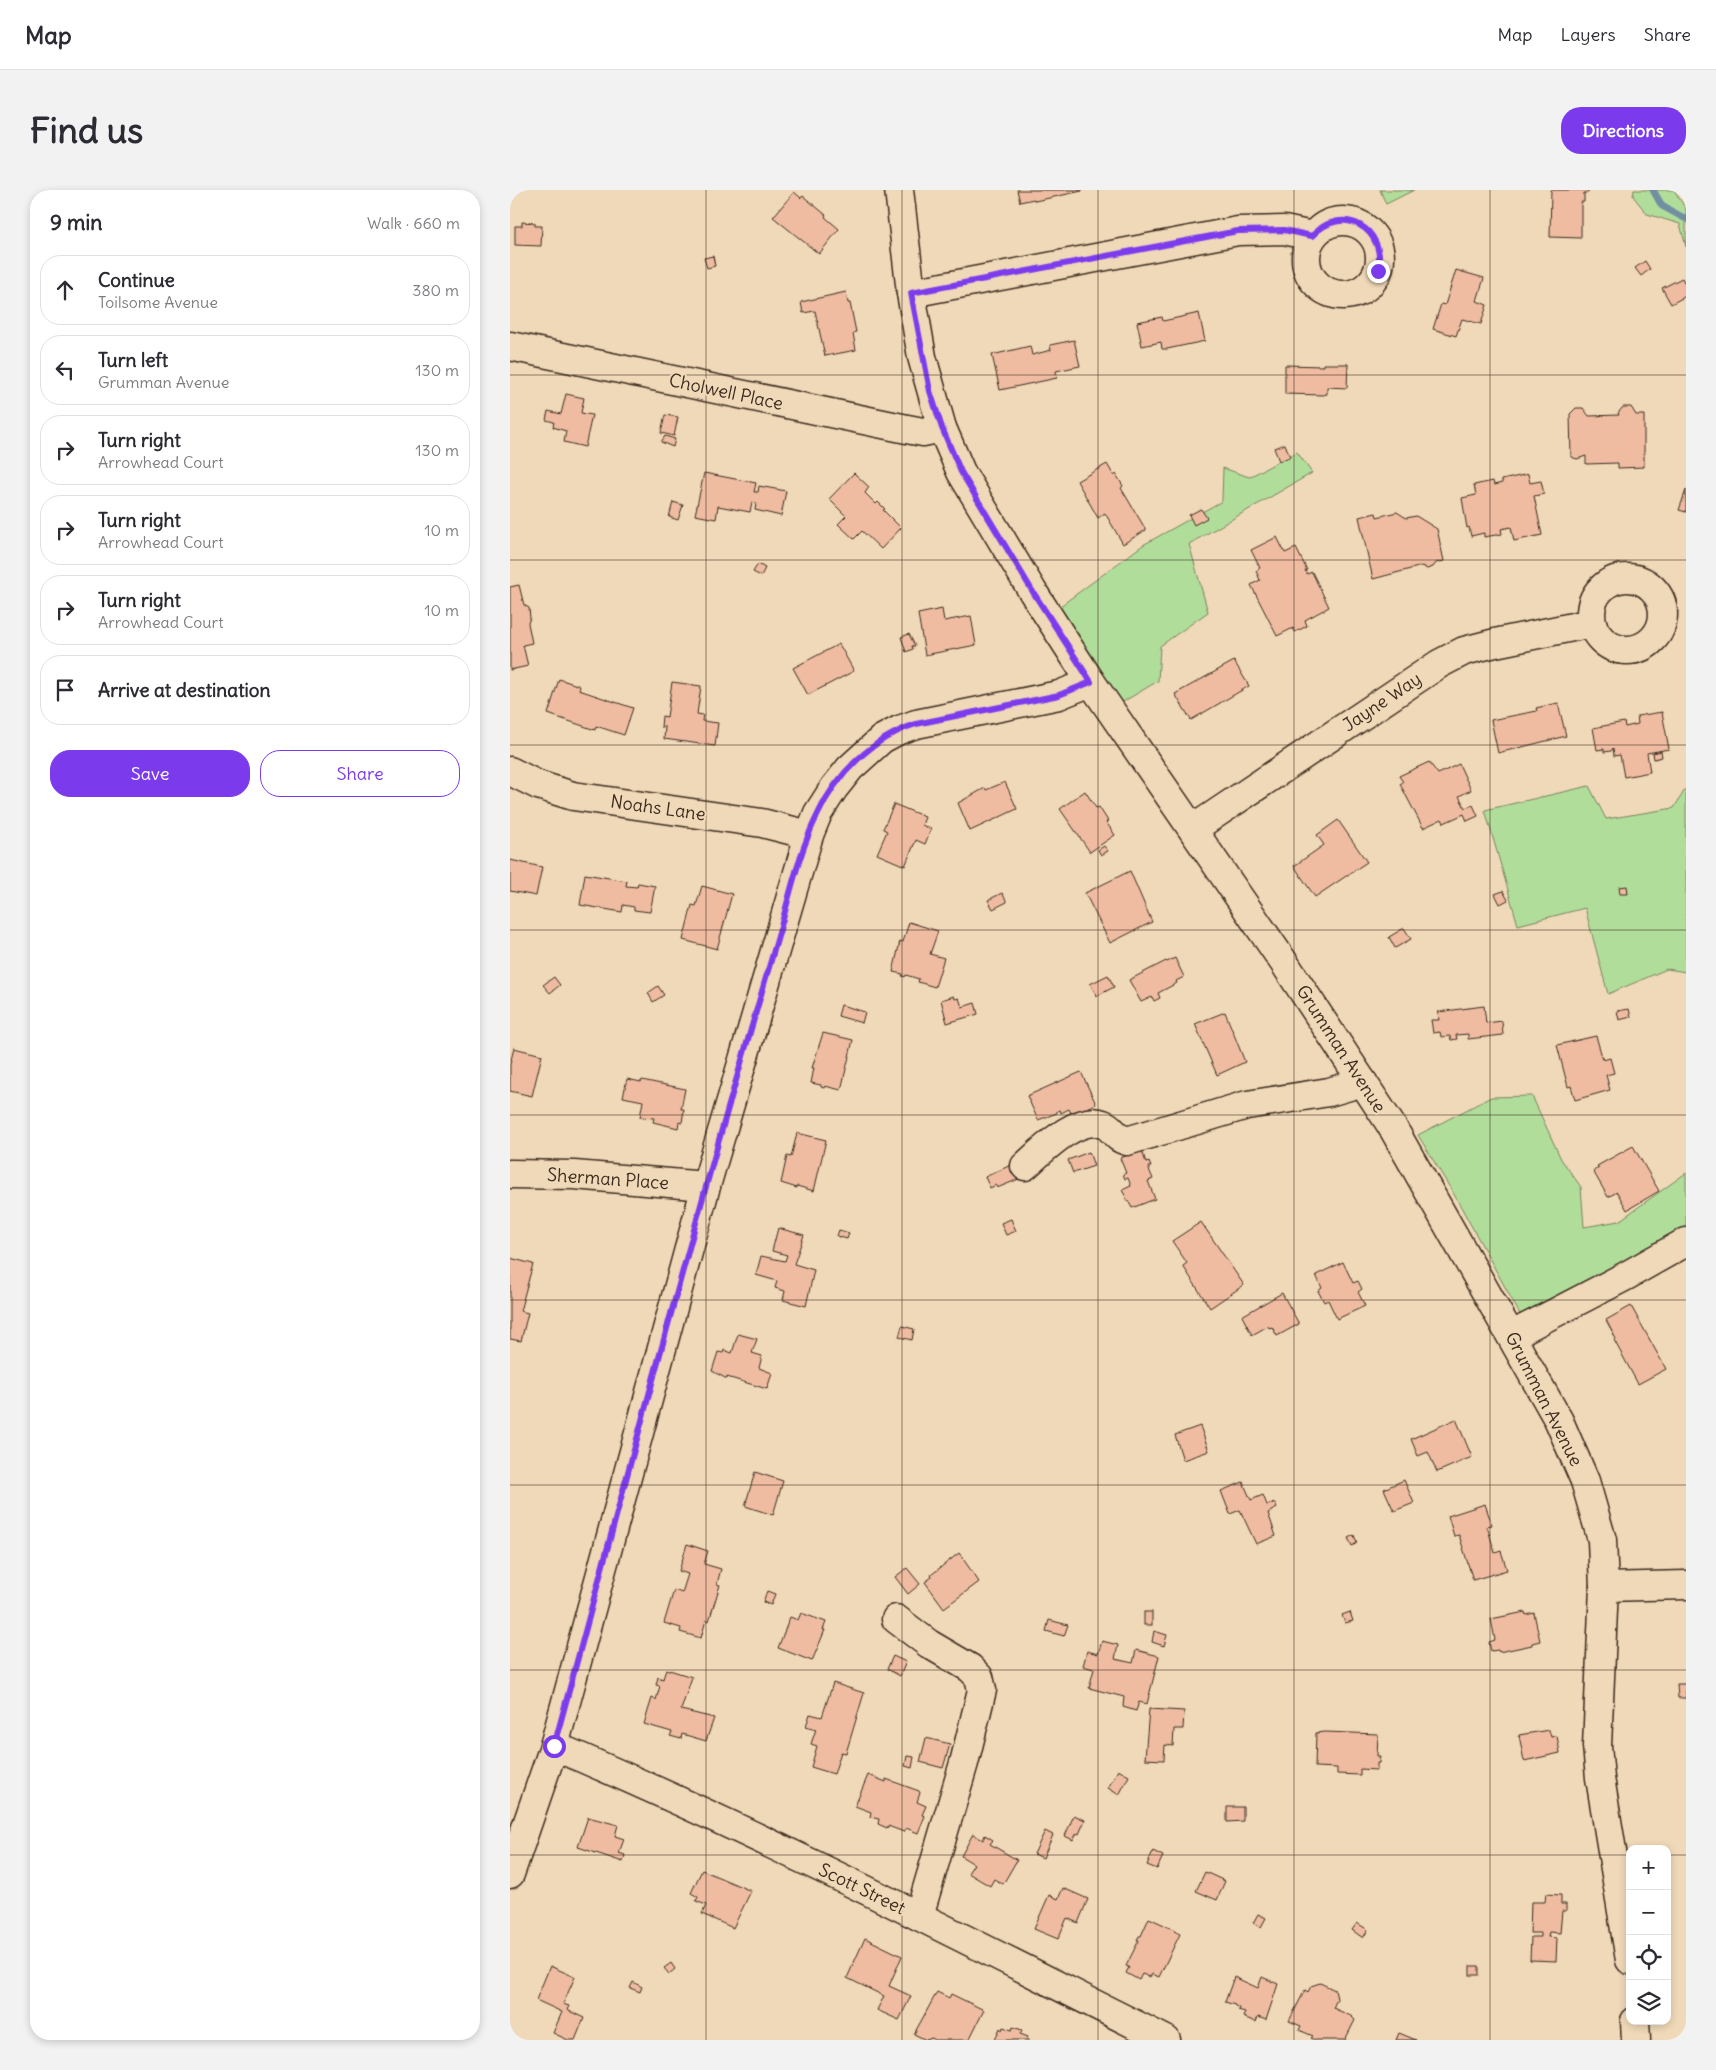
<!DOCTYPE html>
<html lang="en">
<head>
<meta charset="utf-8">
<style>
	:root { --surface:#fff; --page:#f2f2f3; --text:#2b2b33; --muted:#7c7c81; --line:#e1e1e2; --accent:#7c3aed }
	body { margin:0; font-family:Delius,sans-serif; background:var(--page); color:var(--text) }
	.controls { position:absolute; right:15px; bottom:15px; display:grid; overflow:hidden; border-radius:10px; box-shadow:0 2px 8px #0003 }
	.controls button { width:45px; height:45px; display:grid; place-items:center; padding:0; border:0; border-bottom:1px solid var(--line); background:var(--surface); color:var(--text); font:25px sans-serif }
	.stop { position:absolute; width:15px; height:15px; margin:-11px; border:4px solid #7c3aed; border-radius:50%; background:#fff }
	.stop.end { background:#7c3aed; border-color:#fff; box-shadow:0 1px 5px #0008 }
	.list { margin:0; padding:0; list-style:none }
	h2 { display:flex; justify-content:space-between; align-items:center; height:65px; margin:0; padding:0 20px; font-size:21px }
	h2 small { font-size:16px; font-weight:400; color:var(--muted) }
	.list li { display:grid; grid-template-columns:32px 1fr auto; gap:15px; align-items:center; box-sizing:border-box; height:70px; margin:0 10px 10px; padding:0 10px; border:1px solid var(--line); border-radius:20px }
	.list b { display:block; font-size:19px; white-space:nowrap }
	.list p { margin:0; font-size:16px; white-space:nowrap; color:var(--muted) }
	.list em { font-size:16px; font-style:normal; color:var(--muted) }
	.actions { display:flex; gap:10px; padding:15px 20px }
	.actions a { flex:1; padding:11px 0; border:1px solid var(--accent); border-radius:20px; text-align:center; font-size:18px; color:var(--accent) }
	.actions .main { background:var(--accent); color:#fff }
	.icon { flex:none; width:28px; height:28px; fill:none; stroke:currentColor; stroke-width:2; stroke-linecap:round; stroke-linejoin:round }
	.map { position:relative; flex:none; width:1176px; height:1850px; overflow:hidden; border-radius:20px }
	header { display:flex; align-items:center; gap:30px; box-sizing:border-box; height:70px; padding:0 25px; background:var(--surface); border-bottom:1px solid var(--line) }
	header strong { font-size:24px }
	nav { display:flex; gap:28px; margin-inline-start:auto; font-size:18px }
	.intro { display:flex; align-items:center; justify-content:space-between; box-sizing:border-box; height:120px; padding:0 30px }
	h1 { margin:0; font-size:35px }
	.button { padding:12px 22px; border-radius:20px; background:var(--accent); color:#fff; font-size:18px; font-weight:700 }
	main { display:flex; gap:30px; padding:0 30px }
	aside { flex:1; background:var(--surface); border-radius:20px; box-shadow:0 2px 8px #0003 }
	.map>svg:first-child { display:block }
</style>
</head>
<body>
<header>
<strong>Map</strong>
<nav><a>Map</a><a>Layers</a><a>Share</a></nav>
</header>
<div class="intro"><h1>Find us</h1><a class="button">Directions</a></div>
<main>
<aside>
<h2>9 min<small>Walk · 660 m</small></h2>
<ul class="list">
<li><svg class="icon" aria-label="ahead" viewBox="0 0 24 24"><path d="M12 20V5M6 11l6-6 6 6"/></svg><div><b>Continue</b><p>Toilsome Avenue</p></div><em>380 m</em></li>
<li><svg class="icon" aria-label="left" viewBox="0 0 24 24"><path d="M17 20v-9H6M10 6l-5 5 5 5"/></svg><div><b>Turn left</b><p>Grumman Avenue</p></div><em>130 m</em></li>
<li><svg class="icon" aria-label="right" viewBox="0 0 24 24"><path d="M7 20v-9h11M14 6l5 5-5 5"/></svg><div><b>Turn right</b><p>Arrowhead Court</p></div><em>130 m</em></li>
<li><svg class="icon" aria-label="right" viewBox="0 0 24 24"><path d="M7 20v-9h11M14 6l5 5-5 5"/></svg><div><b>Turn right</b><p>Arrowhead Court</p></div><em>10 m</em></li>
<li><svg class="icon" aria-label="right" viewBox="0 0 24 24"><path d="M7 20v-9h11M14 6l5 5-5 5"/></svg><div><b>Turn right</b><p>Arrowhead Court</p></div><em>10 m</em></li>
<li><svg class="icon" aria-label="arrive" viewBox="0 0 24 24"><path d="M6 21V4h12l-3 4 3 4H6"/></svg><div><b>Arrive at destination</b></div></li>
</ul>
<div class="actions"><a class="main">Save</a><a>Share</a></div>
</aside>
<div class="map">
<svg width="1176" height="1850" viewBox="0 0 1176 1850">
	<rect width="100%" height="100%" fill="#f0d9b8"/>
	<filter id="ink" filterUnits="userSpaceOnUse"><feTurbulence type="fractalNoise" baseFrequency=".02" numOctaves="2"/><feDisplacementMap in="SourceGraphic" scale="10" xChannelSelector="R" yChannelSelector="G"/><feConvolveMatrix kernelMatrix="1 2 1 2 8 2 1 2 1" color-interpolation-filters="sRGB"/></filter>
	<g filter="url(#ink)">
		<g fill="#b1dd9b" stroke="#76845c">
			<path d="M870,0h34l-28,14z"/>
			<path d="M1124,0h40l12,19v38l-6,-23 -33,-10 -14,-18z"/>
			<path d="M787,262l15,21 -123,71 19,68 -48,34 -2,35 -47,28 -52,-102 84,-62 79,-44 1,-33 26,9z"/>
			<path d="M1079,596l17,33 68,-11 12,-20v184l-19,-3 -59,25 -23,-86 -67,17 -33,-115z"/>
			<path d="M1022,906l29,63 20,28 3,40 35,-6 67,-48v69l-159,85 -72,-131 -37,-61 73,-38z"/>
		</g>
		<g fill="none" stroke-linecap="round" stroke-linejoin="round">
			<path stroke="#728fa0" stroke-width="7" d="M1143,0l9,16 24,13"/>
		</g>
		<g fill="#efbca2" stroke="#3b2a1e">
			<path d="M507,0h65v1l-47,10 -1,-2 -14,3z"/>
			<path d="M1041,0h37v3h-4v9h-3v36l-31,-1z"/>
			<path d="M284,2l7,6 2,-2 23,19 -1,2 14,12 -20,25 -46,-37z"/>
			<path d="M12,32l13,1v3h7l-1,20 -26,-1v-19h7z"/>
			<path d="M203,66l2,10 -8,2 -3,-10z"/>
			<path d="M1135,71l5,8 -9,7 -6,-8z"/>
			<path d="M946,80l28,8 -7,23 10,4 -6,19 -19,-5 -6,17 -23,-7 8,-25 4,1z"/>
			<path d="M1172,88l4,8v10l-15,8 -9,-16z"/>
			<path d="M336,102l2,11h2l6,29 -3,1 3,17 -31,6 -10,-45 -12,2 -2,-11z"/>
			<path d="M689,123l6,28 -38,8h-5l-1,-7 -19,4 -5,-24 25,-5 1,4z"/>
			<path d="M564,150l6,26 -24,5 1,7 -57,12 -8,-35 38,-9 2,9 19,-5 -1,-5z"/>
			<path d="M813,174h25l-1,24 -20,-1v7l-4,1 -38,-1v-29l38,1z"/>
			<path d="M56,204l18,4 -3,15 11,2 -7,32 -21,-5 2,-11 -13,-4 1,-5 -8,-2 2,-9 13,3z"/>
			<path d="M1113,217h8l5,8h8v52l-26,1v-5l-32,1v-8l-9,3 -6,-2 -1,-43 6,-6h7l6,8 30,-1 -1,-2z"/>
			<path d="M155,225l13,2 -4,19 -13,-3z"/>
			<path d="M155,246l10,3 -2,8 -12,-5z"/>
			<path d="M775,254l5,13 -11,4 -5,-13z"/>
			<path d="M597,274l7,12 2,-2 7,12 -2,2 25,42 -23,14 -18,-31 -7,5 -21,-37z"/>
			<path d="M194,283l52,10 -2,9h4l1,-6 27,5 -5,25 -26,-6 1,-7 -4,-1 -2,10 -32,-6 -2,13 -21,-4z"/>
			<path d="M344,283l15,14 -4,6 11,11 2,-2 7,7 -2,1 18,18 -20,21 -19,-18 -8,8 -16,-15 8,-8 -17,-17z"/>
			<path d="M1018,284l2,9 11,-2 3,13 -10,2 8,39 -28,6 -3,-14 -10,2 1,5 -18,3v-4l-13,3 -2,-9 -2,1 -5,-30 14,-3 -2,-10 19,-4 1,4 8,-2v-3z"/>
			<path d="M1176,300v22l-7,-2z"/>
			<path d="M163,312l10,3 -5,15 -9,-3z"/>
			<path d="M691,319l6,9 -13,7 -5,-10z"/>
			<path d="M887,322l9,6 10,-2 21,13 7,32 -8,2 -3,4 -6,2 -5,-3 -49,13 -14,-62 17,-4 1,4z"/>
			<path d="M767,347l8,16 11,-5 11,22h-2l2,4 5,-2 17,35 -24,13 2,6 -12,6 -2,-4 -16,8 -26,-51 9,-5 -4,-9 4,-3 -9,-18z"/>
			<path d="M248,374l7,4 -4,8 -8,-4z"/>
			<path d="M9,395l5,20 5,3 1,10 -2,5 4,20 -9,2 5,21 -18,4v-83z"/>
			<path d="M432,419l2,12 27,-5 5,29 -51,10 -7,-41z"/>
			<path d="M399,444l6,12h-3l1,3 -7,3 -5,-15z"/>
			<path d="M329,454l15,27 -46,24 -15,-27z"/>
			<path d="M724,471l15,25 -58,34 -16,-26z"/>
			<path d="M49,489l21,7 -1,4 54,18 -9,27 -28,-9 -1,4 -47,-16z"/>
			<path d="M162,492l29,4 -4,28 6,1 -1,6 16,2 -3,23 -51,-7 1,-12h-4l1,-11 5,1z"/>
			<path d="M1048,513l8,33 -68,17 -7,-33 46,-9 -1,-3z"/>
			<path d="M1152,522l7,37 -22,4 3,19 -26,5 -4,-22 -6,1 -1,-8 -2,3 -7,1v-3l-7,1 -4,-22 31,-6 1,5 13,-3 -1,-8z"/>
			<path d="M1151,561l1,6 -8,2 -1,-6z"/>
			<path d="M919,572l9,12 21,-10 12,26 -12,6 6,12 8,-3 5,11 -11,5 -3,-7 -20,9 -2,-4 -19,9 -23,-44 3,-2 -4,-6z"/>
			<path d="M495,592l12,27 -47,22 -12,-28 27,-15 1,2z"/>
			<path d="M575,601l11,17 3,-1 9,14 -2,1 9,13 -25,17 -30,-43z"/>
			<path d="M384,614l31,13 -3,8 9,4 -6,15 -9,-4 -11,26 -28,-12 10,-23 -4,-2z"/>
			<path d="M828,630l29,42 -52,35 -21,-31 30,-21 -7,-10z"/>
			<path d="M594,656l4,5 -7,4 -3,-5z"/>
			<path d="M0,670l32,7 -6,29 -26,-5z"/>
			<path d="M620,681l22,51 -42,21 -25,-50z"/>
			<path d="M75,684l42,7 -1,5 11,1 1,-4 17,3 -5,26 -16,-2v-3l-11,-2 -1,7 -42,-7z"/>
			<path d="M192,696l30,8 -15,55 -34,-9 9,-35 4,1z"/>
			<path d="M1117,696l1,8h-8l-1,-7z"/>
			<path d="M993,701l5,9 -8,4 -5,-10z"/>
			<path d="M492,703l5,9 -14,7 -5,-9z"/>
			<path d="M399,732l29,9 -8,23 14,4 -9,29 -17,-5 1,-3 -13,-4 -1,2 -3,-1 1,-2 -10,-2 7,-31 3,1z"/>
			<path d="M894,738l7,11 -16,9 -6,-11z"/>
			<path d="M665,768l9,19 -8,4 1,2 -19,10 2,5 -6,3 -2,-4 -11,5 -12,-22 37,-19 1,1z"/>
			<path d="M598,785l6,12 -17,9 -7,-12z"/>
			<path d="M44,787l6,8 -10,8 -7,-8z"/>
			<path d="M148,796l6,9 -11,7 -5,-9z"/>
			<path d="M444,806l1,3 4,-1 3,9 13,-4 3,11 -31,9 -6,-23z"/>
			<path d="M331,815l24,7 -3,11 -24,-7z"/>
			<path d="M974,816l2,17 16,-2 1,14 -35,4v-5l-12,1 1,4 -6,1 -1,-4 -9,1 -1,-5 -7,1 -2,-13h8l-1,-8z"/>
			<path d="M1119,819l2,8 -12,3 -2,-9z"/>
			<path d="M715,822l20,50 -28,13 -22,-51z"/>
			<path d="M313,843l30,7 -12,50 -16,-4 -1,2 -3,-1v-2l-10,-2 3,-15h-2z"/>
			<path d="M1086,846l7,24 7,-2 4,15 -8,2 4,15 -35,10 -4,-14 -3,1 -11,-42z"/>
			<path d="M4,858l28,7 -10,41 -22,-5v-27z"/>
			<path d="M571,882l15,32 -24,11 -3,-6 -8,4 -1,-3 -3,1v2l-19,7 -11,-24z"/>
			<path d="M117,889l14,3 1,-2 43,9 -4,20h3l-2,14 -3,-1 -1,6 -25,-6 1,-4 -14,-1 3,-16 -20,-4z"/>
			<path d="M287,943l29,7 -12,51 -17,-5v2l-16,-5 6,-27 4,1z"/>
			<path d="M1123,956l26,45 -32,19 -10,-18 -9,5 -15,-26 6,-3 -2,-2z"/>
			<path d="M632,960l4,13 3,-1 2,5h-3l5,12 -5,2 7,18 -23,9 -10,-18 9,-4 -3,-8 -3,1 -2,-5 3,-1 -6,-15z"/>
			<path d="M579,962l5,14 -21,7 -5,-13z"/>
			<path d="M503,974l6,15 -22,9 -1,-3 -6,3 -5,-11z"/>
			<path d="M501,1029l5,12 -10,4 -5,-12z"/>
			<path d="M691,1032l43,63 -34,23 -27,-42 4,-3 -15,-22z"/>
			<path d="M268,1038l26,7 -10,29 20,6 -8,36 -23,-6 2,-9 -10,-3 2,-7 -21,-6 5,-19 24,5 2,-6 -15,-4z"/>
			<path d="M329,1040l10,3 -2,6 -10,-3z"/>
			<path d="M0,1068l23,6 -13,47 8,2 -7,28 -11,-2z"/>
			<path d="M833,1072l10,21 5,-2 4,8 -4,3 7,14 -28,13 -9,-19 -4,2 -6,-11 4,-3 -6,-13z"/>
			<path d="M772,1103l17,31 -22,12 -5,-9 -3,1 -1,-2 -16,9 -10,-19z"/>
			<path d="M1121,1116l35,63 -28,15 -24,-44 2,-1 -10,-19z"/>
			<path d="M392,1136l12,3 -2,11 -13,-3z"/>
			<path d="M228,1144l19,5 -5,14 10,3 -3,12 13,5 -5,16 -40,-12v2l-15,-8 6,-19 5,1 1,-3 8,3z"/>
			<path d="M946,1229l16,38 -35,15 -9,-20 -10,4 -7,-17z"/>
			<path d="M690,1236l9,25 -26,9 -8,-25z"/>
			<path d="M245,1282l28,9 -10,34 -28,-9z"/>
			<path d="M894,1290l10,23 -20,8 -10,-22z"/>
			<path d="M733,1292l8,18 12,-5 4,10 8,-2 2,5 -9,5 8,23 -20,8 -16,-34 -10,4 -9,-23z"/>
			<path d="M975,1314l7,21 -5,1 8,27 6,-2 6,19 -34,10 -14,-45 -5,1 -6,-20z"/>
			<path d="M844,1345l3,8 -5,3 -4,-8z"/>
			<path d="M177,1354l21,7 -4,13 17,5 -4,15 3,1 -11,36 -3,-1 -5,18 -21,-6 1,-4 -17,-5 10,-33 8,3 6,-19 -9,-3z"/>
			<path d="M449,1363l20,29 -35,26 -19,-26 7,-5 -1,-2z"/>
			<path d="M397,1378l13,16 -12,10 -13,-17z"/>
			<path d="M257,1401l8,3 -4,11 -8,-3z"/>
			<rect x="634" y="1422" width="8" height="13"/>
			<path d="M840,1422l3,9 -8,2 -3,-8z"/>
			<path d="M1015,1422l1,3 8,-2 6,28 -8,2v2l-33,7 -1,-2 -7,1 -2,-9 6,-2 -4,-21z"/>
			<path d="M291,1423l25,9 -3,8h2l-13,31 -34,-13 12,-31 8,3z"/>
			<path d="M539,1430l19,5 -4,11 -18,-5z"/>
			<path d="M644,1441l13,4 -3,11 -12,-4z"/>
			<path d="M592,1451l16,4 -3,14 18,4 3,-13 23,6 -12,48 -8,-2 -3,9 -13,-4 1,-10 -35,-9 5,-19 -11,-3 4,-15 11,3z"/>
			<path d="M383,1466l13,6 -6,14 -13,-7z"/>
			<path d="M156,1479l26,8 -11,33 33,8 -8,23 -24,-7 -1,5 -11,-3 2,-4 -28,-8 8,-26 4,2 4,-14 -4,-1 2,-8 5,2z"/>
			<path d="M323,1493l31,10 -18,60 -5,-1 -7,22 -23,-7 6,-21 -6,-2 5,-15 -10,-3 4,-12 12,3z"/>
			<path d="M1167,1494h9v14h-8z"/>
			<path d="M639,1519l35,2 -1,18h-9l-1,17 -8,-1 -1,15 -19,-1z"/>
			<path d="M1039,1540l2,7 6,-1 3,17 -36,8 -5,-26z"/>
			<path d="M815,1542l53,2 -1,22h3l-1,7h-2v7l-17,-1v6l-23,-1v-6l-22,-1 1,-34z"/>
			<path d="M416,1548l24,6 -7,24 -23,-6z"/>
			<path d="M397,1566l7,1 -2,11 -7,-2z"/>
			<path d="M608,1580l11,6 -10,19 -11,-7z"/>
			<path d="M358,1585l18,7v-3l33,12 1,2 -3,9 9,4 -4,9 3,1 -7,17 -12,-5 -2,4 -16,-6 -1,2 -9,-4 1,-5 -9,-2 1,-5 -16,-6z"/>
			<path d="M717,1617h16v14l-16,1z"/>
			<path d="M564,1625l11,5 -6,14 -2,-1 -4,7 -8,-4z"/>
			<path d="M78,1627l30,8 -3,11 9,3 -5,14 6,2 -2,7 -45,-15z"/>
			<path d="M535,1641l8,4 -10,23 -9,-4z"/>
			<path d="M463,1644l10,6 2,-5 8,5 -3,4 27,16 -14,24 -9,-5 -4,7 -22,-13 6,-9 -13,-8z"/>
			<path d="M643,1661l10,5 -6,13 -10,-4z"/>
			<path d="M192,1680l49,21 -18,37 -31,-14 4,-9 -10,-4 2,-4 -7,-4z"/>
			<path d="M695,1682l20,9 -8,19 -21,-9z"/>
			<path d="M553,1698l25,11 -10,24 -11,-5 -9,21 -24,-10 15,-34 9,4z"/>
			<path d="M1036,1704l15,1v9h5v7h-4l-2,22 -11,-1 -1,5 9,1 -1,23 -26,-1 1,-23h9v-4h-10l1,-31h14z"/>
			<path d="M748,1724l8,4 -5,9 -8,-4z"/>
			<path d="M639,1728l26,12 -1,1 6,3 -21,43 -7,-3 -2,3 -8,-3 -3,6 -13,-7 3,-6 -3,-1 13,-26h-2l2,-4h2z"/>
			<path d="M847,1733l11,7 -5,8 -11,-8z"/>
			<path d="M355,1748l37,18 -13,30 22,10 -12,24 -22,-10 7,-14 -37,-18z"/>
			<path d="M161,1773l4,6 -6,5 -5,-6z"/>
			<path d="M40,1776l25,11 -12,27 6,2 -2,4 17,8 -9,22h-7l-15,-7 9,-21 -26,-12z"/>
			<rect x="960" y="1776" width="9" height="9"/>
			<path d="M724,1787l24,11 4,-11 16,7 -12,36 -8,-3 -2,5 -13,-5 2,-5 -7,-2 1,-2 -4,-2v-1l-10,-3z"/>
			<path d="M123,1792l9,5 -2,5 -10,-4z"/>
			<path d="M810,1793l15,7 2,9 -4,9 18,8 4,4 -10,20h-30l-4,-2 2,-2 -14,-6 2,-4 -12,-5 16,-31 3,2 3,-6z"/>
			<path d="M427,1802l12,6 2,-4 33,16 -15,30h-34l-3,-2 -6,2 -12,-6z"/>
			<path d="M493,1837l9,3 1,-3 9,3 -2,4 8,3 -1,2 2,1h-34l5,-12 2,2z"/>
			<path d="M889,1843l17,7h-20z"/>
		</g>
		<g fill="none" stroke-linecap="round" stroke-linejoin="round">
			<defs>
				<g id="minor">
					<path d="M389,0l12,103 11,64 20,71 19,44 72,120 58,90 192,279 110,167 166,293 26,60 17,59 2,47 -7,159 3,32 30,182"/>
					<circle cx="833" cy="68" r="37"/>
					<path d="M401,103l327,-62 46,-1 28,6"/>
					<path d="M0,156l397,83 16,3 19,-4"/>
					<circle cx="1117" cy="424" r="36"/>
					<path d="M0,581l28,14 35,11 189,27 47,12"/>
					<path d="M683,639l246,-165 25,-13 31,-8 97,-20"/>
					<path d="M515,976c18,-16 53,-52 78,-42 10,3 11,14 24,17l120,-36 82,-13 34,-10"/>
					<path d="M0,984l64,1 132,11"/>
					<path d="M1002,1145l114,-59 60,-34"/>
					<path d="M1094,1397l82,-2"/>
					<path d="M386,1429l33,25 41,24 9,9 3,13 -18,73 -45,153"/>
					<path d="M44,1556c208,88 410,193 612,294"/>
					<path d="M0,1684l44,-128 152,-560 103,-351 9,-22 16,-25 16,-20 32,-29 17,-9 17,-6 143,-29 32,-13"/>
					<path d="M1125,1831l1,19"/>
				</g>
			</defs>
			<use href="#minor" stroke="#3b2a1e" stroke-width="31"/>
			<use href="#minor" stroke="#f0d9b8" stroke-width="28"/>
		</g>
	</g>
	<g fill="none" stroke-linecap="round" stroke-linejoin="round" filter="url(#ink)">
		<path stroke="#7c3aed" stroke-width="6" d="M44,1556c58,-213 114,-426 174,-638 18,-61 35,-121 53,-182 10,-36 19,-76 36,-110 19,-42 56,-78 99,-92l143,-29 32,-13 -58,-90 -72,-120 -19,-44 -12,-37 -19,-98 327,-62 46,-1 28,6c30,-33 75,-8 66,35"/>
	</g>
	<path fill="none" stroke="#3b2a1e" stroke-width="1" stroke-opacity="0.55" d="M196,0v1850M392,0v1850M588,0v1850M784,0v1850M980,0v1850M0,185h1176M0,370h1176M0,555h1176M0,740h1176M0,925h1176M0,1110h1176M0,1295h1176M0,1480h1176M0,1665h1120M1157,1665h19"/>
	<g text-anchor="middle" stroke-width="4" stroke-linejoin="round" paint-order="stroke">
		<g font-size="18" fill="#3b2a1e" stroke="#f0d9b8">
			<text transform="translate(216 202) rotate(12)" y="6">Cholwell Place</text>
			<text transform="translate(872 512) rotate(-34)" y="6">Jayne Way</text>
			<text transform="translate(148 618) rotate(8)" y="6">Noahs Lane</text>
			<text transform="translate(831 859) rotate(57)" y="6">Grumman Avenue</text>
			<text transform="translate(98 989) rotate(4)" y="6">Sherman Place</text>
			<text transform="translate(1034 1209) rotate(63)" y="6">Grumman Avenue</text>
			<text transform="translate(352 1699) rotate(26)" y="6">Scott Street</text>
		</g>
	</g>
</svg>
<div class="controls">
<button>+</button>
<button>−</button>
<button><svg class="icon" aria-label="locate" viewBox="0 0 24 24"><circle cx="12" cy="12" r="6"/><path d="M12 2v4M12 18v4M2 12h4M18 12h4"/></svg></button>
<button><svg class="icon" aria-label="layers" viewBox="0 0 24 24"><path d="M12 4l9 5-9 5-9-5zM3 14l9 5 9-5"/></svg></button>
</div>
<div class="stop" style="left:44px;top:1556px"></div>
<div class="stop end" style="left:868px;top:81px"></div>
</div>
</main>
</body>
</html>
